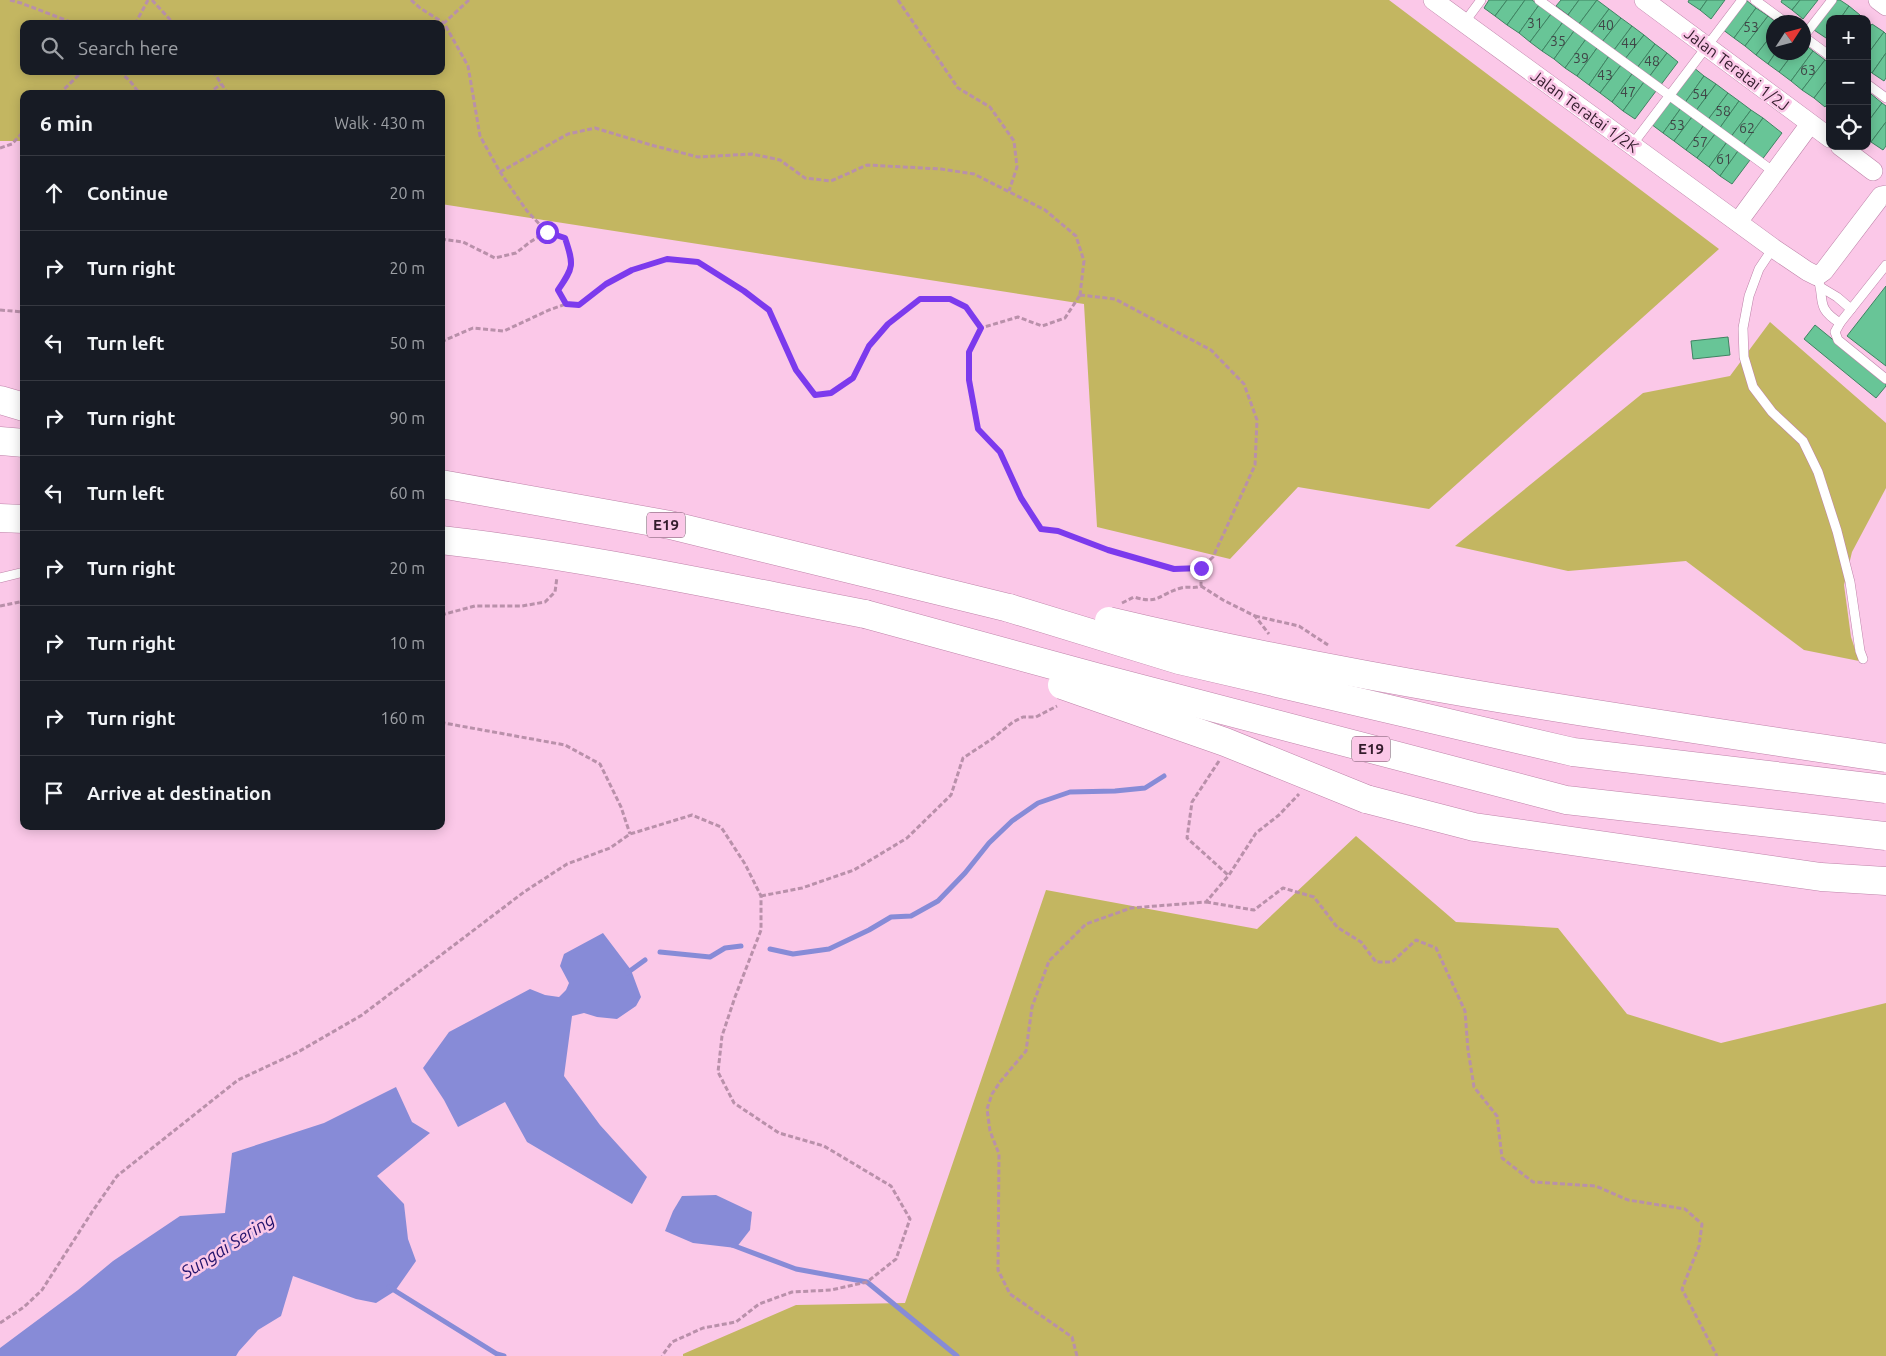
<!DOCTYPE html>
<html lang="en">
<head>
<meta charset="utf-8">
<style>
	:root { --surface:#171b24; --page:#242831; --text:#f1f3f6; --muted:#9ea1a6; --line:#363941 }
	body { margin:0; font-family:Ubuntu,sans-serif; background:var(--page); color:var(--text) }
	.controls { position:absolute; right:15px; top:15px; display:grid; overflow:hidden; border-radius:10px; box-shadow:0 2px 12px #0003 }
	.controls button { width:45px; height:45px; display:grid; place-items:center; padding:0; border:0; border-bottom:1px solid var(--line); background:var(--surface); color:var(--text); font:25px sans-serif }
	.compass { position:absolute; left:1766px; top:15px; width:45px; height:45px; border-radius:50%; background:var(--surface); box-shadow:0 2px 12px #0003; rotate:54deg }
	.stop { position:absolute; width:15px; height:15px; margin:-11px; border:4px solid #7c3aed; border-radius:50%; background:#fff }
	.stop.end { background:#7c3aed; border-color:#fff; box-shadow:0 1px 5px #0008 }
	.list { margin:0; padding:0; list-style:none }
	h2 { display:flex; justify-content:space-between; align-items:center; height:65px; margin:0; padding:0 20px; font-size:21px }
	h2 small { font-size:16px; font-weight:400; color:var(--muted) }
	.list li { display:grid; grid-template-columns:32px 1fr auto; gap:15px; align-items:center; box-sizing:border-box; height:75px; padding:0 20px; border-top:1px solid var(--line) }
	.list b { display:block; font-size:19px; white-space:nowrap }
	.list em { font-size:16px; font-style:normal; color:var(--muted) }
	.icon { flex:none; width:28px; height:28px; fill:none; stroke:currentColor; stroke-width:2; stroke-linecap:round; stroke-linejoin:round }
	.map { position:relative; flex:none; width:1886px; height:1356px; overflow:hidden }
	.search { position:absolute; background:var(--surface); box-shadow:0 2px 12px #0003; left:20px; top:20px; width:425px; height:55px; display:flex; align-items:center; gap:12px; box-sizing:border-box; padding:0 18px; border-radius:10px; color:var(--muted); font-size:19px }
	.panel { position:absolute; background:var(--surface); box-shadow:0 2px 12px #0003; left:20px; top:90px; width:425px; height:740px; border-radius:10px }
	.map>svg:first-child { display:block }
</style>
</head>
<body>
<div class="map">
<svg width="1886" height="1356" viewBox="0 0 1886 1356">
	<rect width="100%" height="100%" fill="#fbc8e8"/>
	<g fill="#c3b661" fill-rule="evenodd">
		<path d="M0,0h1389l330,249 -290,260 -131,-22 -68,72 -133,-32 -13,-223 -643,-100v-110h-417v47h-24zM24,24h417v47h-417z"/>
		<path d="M1770,322l116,101v65l-34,64 -8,33 7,52 8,24 -55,-11 -118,-89 -118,10 -113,-25 188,-153 87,-17z"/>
		<path d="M1356,836l100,86 102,6 69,86 94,29 165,-40v353h-1203v-2l113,-49 109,-2 141,-413 211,39z"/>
	</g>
	<g fill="#878bd7">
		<path d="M603,933l28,37 10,27 -5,9 -19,13 -20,-2 -13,-4 -12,3 -8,60 36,49 47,52 -15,27 -105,-62 -22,-40 -47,25 -14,-27 -21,-32 26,-36 81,-43 15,6 14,2 7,-7 3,-7 -9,-17 4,-12z"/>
		<path d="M396,1087l16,35 18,11 -53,43 27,28 4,35 8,22 -21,30 -19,12 -20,-4 -63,-23 -12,40 -23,14 -19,21 -3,5h-236v-8l78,-58 35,-29 67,-45 45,-3 7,-60 92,-30z"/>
		<path d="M716,1195l36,17 -2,18 -14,18 -43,-5 -28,-12 8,-20 9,-15z"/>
	</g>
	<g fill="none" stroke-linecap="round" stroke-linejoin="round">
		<g stroke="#878bd7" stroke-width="5">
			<path d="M770,949l23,5 36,-5 40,-19 22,-13 20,-1 27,-15 27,-28 24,-30 23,-22 26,-18 32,-11 45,-1 30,-3 19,-12"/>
			<path d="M660,952l50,5 15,-9 16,-2"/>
			<path d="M627,973l18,-13"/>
			<path d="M732,1245l64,24 71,13 90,74"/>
			<path d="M389,1287l108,67 7,2"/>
		</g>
	</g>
	<g fill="#68c597" stroke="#3f8362">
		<path d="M1489,0h18l-12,16 -11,-8z"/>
		<path d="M1507,0h18l-18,25 -12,-9z"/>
		<path d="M1525,0h7l7,5 -20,28 -12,-8z"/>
		<path d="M1561,0h18l-11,15 -12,-9z"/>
		<path d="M1579,0h18l-18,24 -11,-9z"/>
		<path d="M1597,0l12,9 -18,24 -12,-9z"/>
		<path d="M1689,0h18l-7,10 -12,-8z"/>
		<path d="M1707,0h18l-14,19 -11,-9z"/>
		<path d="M1746,0l10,8 -22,30 -12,-9z"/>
		<path d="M1782,0h18l-8,10 -11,-8z"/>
		<path d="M1800,0h18l-15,19 -11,-9z"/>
		<path d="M1836,0h4l9,6 -9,13h-10v14l-4,5 -12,-8z"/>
		<path d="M1539,5l12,9 -21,28 -11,-9z"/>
		<path d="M1849,6l11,9 -2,4h-18z"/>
		<path d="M1756,8l12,8 -23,30 -11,-8z"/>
		<path d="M1609,9l12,9 -19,24 -11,-9z"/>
		<path d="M1551,14l12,8 -21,29 -12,-9z"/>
		<path d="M1768,16l8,6h-2v10l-18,23 -11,-9z"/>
		<path d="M1621,18l11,8 -18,24 -12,-8z"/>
		<path d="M1563,22l11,9 -20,28 -12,-8z"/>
		<path d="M1872,24l12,8 -17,23v-25z"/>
		<path d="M1632,26l12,9 -19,24 -11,-9z"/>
		<path d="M1574,31l12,8 -21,29 -11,-9z"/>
		<path d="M1774,32v20h2l-8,12 -12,-9z"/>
		<path d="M1884,32l2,2v19l-14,20 -5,-4v-14z"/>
		<path d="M1644,35l11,9 -18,24 -12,-9z"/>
		<path d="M1586,39l11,9 -20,28 -12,-8z"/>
		<path d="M1655,44l12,9 -18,24 -12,-9z"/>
		<path d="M1804,44l9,7 -22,30 -12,-9 15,-20h10z"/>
		<path d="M1597,48l12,8 -20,29 -12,-9z"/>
		<path d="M1813,51l12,9 -23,30 -11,-9z"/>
		<path d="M1776,52h18l-15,20 -11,-8z"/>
		<path d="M1667,53l11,9 -18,24 -11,-9z"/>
		<path d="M1886,53v25l-2,3 -12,-8z"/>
		<path d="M1609,56l12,9 -21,28 -11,-8z"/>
		<path d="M1825,60l5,3v14l-16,21 -12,-8z"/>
		<path d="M1621,65l11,9 -20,28 -12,-9z"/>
		<path d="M1693,67l11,9 -20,28 -12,-9z"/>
		<path d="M1632,74l12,8 -21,29 -11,-9z"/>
		<path d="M1704,76l12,8 -21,28 -11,-8z"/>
		<path d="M1830,77v24l-5,6 -11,-9z"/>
		<path d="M1644,82l12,9 -21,28 -12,-8z"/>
		<path d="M1716,84l12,9 -21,28 -12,-9z"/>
		<path d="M1728,93l11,8 -20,28 -12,-8z"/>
		<path d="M1871,94l11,9 -15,20v-24z"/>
		<path d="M1669,100l12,8 -18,25 -12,-9z"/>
		<path d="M1739,101l12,9 -21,28 -11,-9z"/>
		<path d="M1882,103l4,3v16l-15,20 -4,-3v-16z"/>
		<path d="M1681,108l11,9 -18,24 -11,-8z"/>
		<path d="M1751,110l12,8 -21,29 -12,-9z"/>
		<path d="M1692,117l12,8 -18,25 -12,-9z"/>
		<path d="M1763,118l19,15 -21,28 -19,-14z"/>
		<path d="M1886,122v24l-3,4 -12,-8z"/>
		<path d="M1704,125l11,9 -18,24 -11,-8z"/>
		<path d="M1715,134l12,8 -18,25 -12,-9z"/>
		<path d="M1727,142l11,9 -18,25 -11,-9z"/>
		<path d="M1738,151l12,9 -18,24 -12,-8z"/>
		<path d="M1886,286v80l-39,-30z"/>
		<path d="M1815,325l71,58v3l-10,12 -72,-59z"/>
		<path d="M1728,337l2,18 -37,4 -2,-18z"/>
	</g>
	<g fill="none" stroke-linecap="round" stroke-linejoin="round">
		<defs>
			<g id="service">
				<path d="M1539,0l235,172"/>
				<path d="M1755,0l30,22"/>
				<path d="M1464,23l17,-23"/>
				<path d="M1804,36l28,-36"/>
				<path d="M1804,37l26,19"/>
				<path d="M1867,84l19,14"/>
				<path d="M1632,145l110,-145"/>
				<path d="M1773,248l-14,21 -10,27 -6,32 1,29 9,30 19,25 31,29 15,31 19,59 13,51 10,69 3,8"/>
				<path d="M1886,265l-46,58 -5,9 3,8 48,39"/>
				<path d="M1817,276c9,23 -3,31 23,47"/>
				<path d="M1822,288l15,9 14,12"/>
				<path d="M0,578l24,-6"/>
			</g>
			<g id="minor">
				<path d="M1433,0l340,248 34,23 10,5 7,-5 57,-75 5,-1"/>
				<path d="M1644,0l186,138"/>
				<path d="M1878,0l8,6"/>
				<path d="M1840,146l33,25"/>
				<path d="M1738,222l72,-98"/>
			</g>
			<g id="motorway">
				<path d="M0,400l24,7"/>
				<path d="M0,441l24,2"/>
				<path d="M441,484l229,41 339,83"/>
				<path d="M0,518l24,1"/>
				<path d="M441,540c143,16 283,47 424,74"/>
				<path d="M1366,799l108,28 347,50 65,4"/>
			</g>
		</defs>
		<use href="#service" stroke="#be83a9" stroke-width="10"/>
		<use href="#minor" stroke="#be83a9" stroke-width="20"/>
		<use href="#motorway" stroke="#be83a9" stroke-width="29"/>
		<g stroke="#b990aa" stroke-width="3" stroke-dasharray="5 2.5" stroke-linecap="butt">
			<path d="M10,0l11,3 55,21"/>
			<path d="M152,0l22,24"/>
			<path d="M411,0l9,8 24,15"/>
			<path d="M469,0l-25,23 24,43 12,70 20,36 27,39 20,21"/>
			<path d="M898,0l60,88 32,19 24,34 3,26 -8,24"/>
			<path d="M135,24l13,-24"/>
			<path d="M119,71l11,10 10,13"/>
			<path d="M213,71l15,23"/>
			<path d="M59,94l24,-23"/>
			<path d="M208,94l13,-10"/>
			<path d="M0,148l12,-4 12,-13"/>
			<path d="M500,172l68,-38 27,-6 56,17 47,12 54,-3 28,6 25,18 26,3 36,-16 74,4 33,5 71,36 31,26 8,25 -4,34"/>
			<path d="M441,239l22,3 32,16 21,-5 14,-11 17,-10 18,6c9,27 9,29 -6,52l7,14 13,1 27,-21 26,-14 35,-11 31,3 46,29 25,19 27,59 19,26 16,-2 22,-15 16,-32 19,-22 32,-25h30l16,8 15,21"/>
			<path d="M1080,295l35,4 96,51 33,34 13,36 -2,45 -42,92 -12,11 -27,1 -66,-18 -50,-20 -17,-2 -20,-31 -21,-46 -22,-23 -9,-49v-28l12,-24 37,-11 24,9 23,-8z"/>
			<path d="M0,310l24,2"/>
			<path d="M441,342l32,-14 31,3 45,-21 17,-6"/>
			<path d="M1201,586l22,14 32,16 14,18"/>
			<path d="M1122,603l12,-6c25,8 25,-3 47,-9 7,-2 13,1 20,-2v-18"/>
			<path d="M0,606l24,-5"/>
			<path d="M441,615l34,-9h47l23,-4 10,-10 2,-15"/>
			<path d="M1255,616l44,10 29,19"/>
			<path d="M441,721l3,2 121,22 35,19 21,43 9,27"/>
			<path d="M1219,761l-27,41 -5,36 41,37"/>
			<path d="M761,896l41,-8 52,-18 53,-32 44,-43 12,-37 29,-19 21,-17 10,-5h13l21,-11"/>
			<path d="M1206,902l48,8 29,-22 31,9 23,30 24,15 15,20h16l24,-22 20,8 29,63 3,39 6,37 23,29 5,42 31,24 63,4 32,14 57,9 17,15 -3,22 -17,43 35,67"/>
			<path d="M0,1323l24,-16 18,-17 50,-78 25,-36 121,-96 60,-28 64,-37 162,-123 43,-28 43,-16 20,-14 62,-19 29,12 24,37 16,32v34l-26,67 -13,39 -4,36 16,31 45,30 45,13 67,40 19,33 -14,40 -29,23 -36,8 -39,2 -33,12 -23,18 -33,6 -31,14 -10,14"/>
			<path d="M1077,1356l-5,-19 -62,-43 -12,-24 1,-116 -9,-23 -3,-22 5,-15 8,-12 26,-31 6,-44 17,-46 37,-37 45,-16 75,-6 23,-27 27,-42 23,-18 20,-21"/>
		</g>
		<use href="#service" stroke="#fff" stroke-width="9"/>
		<use href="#minor" stroke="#fff" stroke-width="19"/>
		<use href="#motorway" stroke="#fff" stroke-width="28"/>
		<defs>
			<g id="motorway-bridge">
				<path d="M1009,608l170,52 394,92 313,37"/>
				<path d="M865,614l231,63 470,123 320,36"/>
				<path d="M1109,621c256,61 517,98 777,137"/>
				<path d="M1062,685l163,57 141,57"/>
			</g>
		</defs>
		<use href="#motorway-bridge" stroke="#be83a9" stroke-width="29" stroke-linecap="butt"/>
		<use href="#motorway-bridge" stroke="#fff" stroke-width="28"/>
	</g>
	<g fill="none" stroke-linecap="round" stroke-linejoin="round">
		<path stroke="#7c3aed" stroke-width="6" d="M547,232l18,6c9,27 9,29 -7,52l8,14 13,1 27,-21 26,-14 35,-11 31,3 46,29 25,19 27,60 19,25 16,-2 22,-15 16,-32 19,-22 32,-25h30l16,8 15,21 -12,24v28l9,49 22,23 21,46 20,31 17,2 50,19 66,19 27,-1"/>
	</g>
	<g text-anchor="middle" stroke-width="5" stroke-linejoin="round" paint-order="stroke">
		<g font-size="14" fill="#404647">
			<text x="1535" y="28">31</text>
			<text x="1606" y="30">40</text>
			<text x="1751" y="32">53</text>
			<text x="1558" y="46">35</text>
			<text x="1629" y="48">44</text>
			<text x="1581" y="63">39</text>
			<text x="1652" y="66">48</text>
			<text x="1808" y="75">63</text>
			<text x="1605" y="80">43</text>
			<text x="1628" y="97">47</text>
			<text x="1700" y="99">54</text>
			<text x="1723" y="116">58</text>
			<text x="1677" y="130">53</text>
			<text x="1747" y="133">62</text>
			<text x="1700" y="147">57</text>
			<text x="1724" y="164">61</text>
		</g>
		<g fill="#fbc8e8" stroke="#6f5064" stroke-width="1">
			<rect x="647" y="512.5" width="38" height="25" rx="4"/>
			<rect x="1352" y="736.5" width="38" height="25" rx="4"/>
		</g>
		<g font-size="15" font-weight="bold" fill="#331c2c">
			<text x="666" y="530">E19</text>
			<text x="1371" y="754">E19</text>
		</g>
		<g font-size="16" fill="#331c2c" stroke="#fbc8e8">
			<text transform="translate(1737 69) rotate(37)" y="6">Jalan Teratai 1/2J</text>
			<text transform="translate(1585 111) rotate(36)" y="6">Jalan Teratai 1/2K</text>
		</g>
		<g font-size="18" font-style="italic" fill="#23136c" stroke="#fbc8e8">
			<text transform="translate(228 1246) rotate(-32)" y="6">Sungai Sering</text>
		</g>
	</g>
</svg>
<div class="controls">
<button>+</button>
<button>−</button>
<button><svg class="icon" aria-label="locate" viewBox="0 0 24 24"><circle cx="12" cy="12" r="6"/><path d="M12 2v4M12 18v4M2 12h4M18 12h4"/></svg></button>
</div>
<svg class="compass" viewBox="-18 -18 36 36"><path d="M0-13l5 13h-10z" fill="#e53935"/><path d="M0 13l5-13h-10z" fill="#9ea1a6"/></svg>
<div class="stop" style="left:547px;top:232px"></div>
<div class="stop end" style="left:1201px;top:568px"></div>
<div class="search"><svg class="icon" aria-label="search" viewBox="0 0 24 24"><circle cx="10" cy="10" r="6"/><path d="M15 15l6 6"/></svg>Search here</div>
<section class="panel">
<h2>6 min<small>Walk · 430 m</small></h2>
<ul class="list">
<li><svg class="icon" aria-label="ahead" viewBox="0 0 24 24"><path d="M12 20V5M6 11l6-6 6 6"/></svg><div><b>Continue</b></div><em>20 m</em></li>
<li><svg class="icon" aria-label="right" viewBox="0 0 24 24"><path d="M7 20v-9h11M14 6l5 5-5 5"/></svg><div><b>Turn right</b></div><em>20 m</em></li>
<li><svg class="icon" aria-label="left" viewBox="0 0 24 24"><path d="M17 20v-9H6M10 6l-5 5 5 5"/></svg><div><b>Turn left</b></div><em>50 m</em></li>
<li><svg class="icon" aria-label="right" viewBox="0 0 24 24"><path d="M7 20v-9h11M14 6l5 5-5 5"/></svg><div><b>Turn right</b></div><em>90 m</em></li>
<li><svg class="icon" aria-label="left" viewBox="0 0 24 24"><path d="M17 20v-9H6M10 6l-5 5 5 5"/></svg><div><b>Turn left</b></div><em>60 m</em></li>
<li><svg class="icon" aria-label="right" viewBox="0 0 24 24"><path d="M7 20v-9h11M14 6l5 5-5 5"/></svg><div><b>Turn right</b></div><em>20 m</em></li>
<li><svg class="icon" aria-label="right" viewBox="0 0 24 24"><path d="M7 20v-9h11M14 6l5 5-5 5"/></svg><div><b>Turn right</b></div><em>10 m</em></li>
<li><svg class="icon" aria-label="right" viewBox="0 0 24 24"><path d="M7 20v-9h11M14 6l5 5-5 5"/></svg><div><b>Turn right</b></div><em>160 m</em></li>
<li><svg class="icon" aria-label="arrive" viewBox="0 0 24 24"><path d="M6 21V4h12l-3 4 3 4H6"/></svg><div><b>Arrive at destination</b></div></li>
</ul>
</section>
</div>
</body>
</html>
